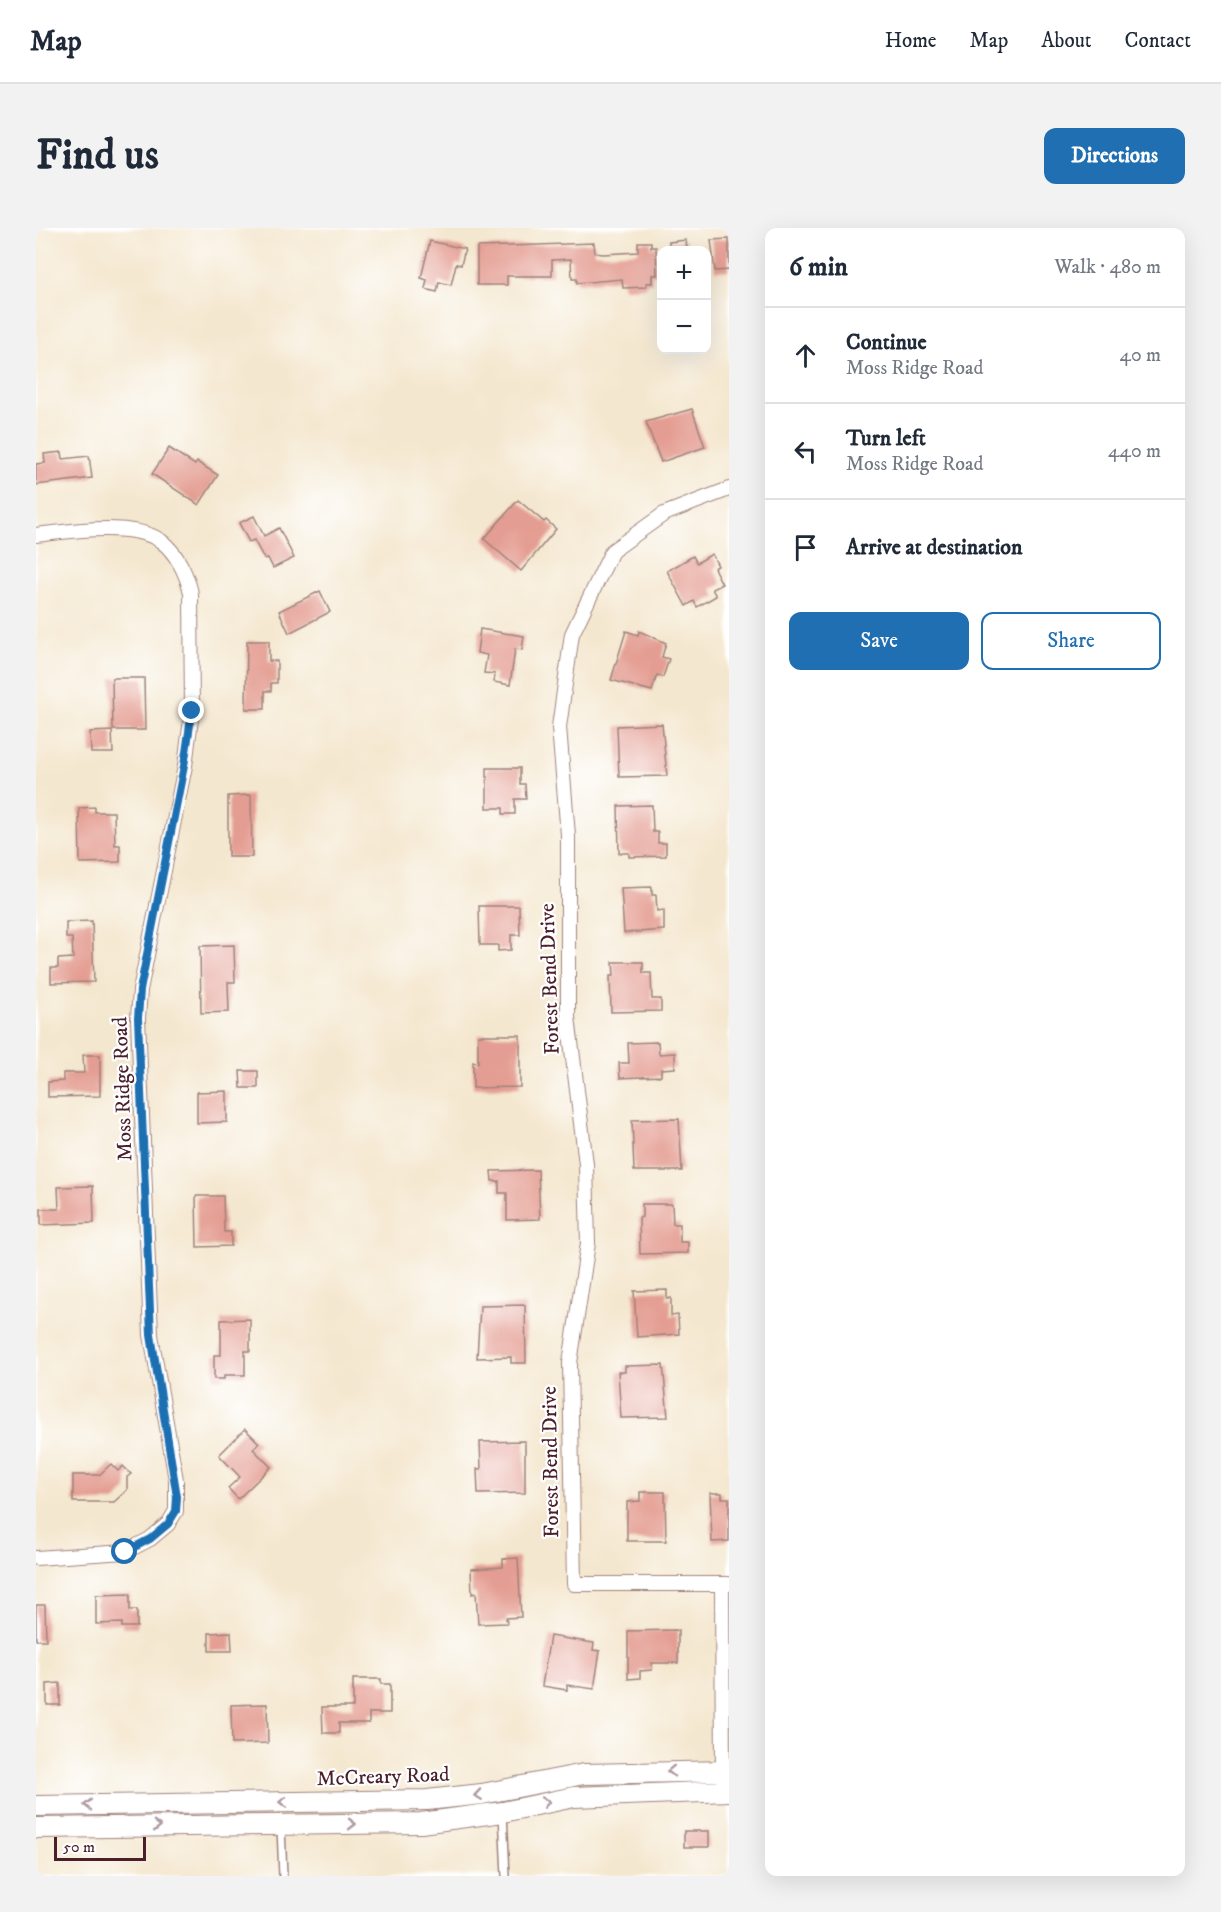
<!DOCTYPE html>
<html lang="en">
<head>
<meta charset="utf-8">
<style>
	:root { --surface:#fff; --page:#f2f2f3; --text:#1f2937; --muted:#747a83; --line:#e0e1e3; --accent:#1f6fb2 }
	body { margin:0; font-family:"IM FELL DW Pica",serif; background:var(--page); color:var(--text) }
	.controls { position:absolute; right:18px; top:18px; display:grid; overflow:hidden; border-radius:12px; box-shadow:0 6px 24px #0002 }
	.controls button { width:54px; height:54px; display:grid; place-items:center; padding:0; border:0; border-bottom:2px solid var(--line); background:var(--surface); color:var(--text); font:30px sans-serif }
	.scale { position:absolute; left:18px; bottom:15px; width:92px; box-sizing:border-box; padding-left:6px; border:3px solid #4a1f2b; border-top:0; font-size:16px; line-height:21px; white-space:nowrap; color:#4a1f2b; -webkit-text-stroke:4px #fff; paint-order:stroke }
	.stop { position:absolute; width:18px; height:18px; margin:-14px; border:4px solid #1f6fb2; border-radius:50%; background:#fff }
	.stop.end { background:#1f6fb2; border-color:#fff; box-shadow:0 2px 6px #0008 }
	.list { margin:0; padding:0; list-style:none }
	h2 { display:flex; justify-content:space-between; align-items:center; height:78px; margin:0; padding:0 24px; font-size:26px }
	h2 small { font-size:20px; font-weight:400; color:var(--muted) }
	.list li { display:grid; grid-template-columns:39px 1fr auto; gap:18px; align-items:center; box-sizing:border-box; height:96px; padding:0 24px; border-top:2px solid var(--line) }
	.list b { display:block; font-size:22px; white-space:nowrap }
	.list p { margin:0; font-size:20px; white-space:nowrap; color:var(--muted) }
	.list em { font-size:20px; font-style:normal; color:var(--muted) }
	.actions { display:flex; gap:12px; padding:18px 24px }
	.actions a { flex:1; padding:14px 0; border:2px solid var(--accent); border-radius:12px; text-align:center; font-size:21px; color:var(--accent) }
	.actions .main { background:var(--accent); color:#fff }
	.icon { flex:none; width:33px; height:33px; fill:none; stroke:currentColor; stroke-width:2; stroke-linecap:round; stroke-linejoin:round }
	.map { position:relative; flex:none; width:693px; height:1648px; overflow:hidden; border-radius:12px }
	header { display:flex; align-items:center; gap:36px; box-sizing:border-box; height:84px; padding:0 30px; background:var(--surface); border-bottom:2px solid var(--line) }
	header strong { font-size:28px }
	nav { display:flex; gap:33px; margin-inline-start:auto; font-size:21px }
	.intro { display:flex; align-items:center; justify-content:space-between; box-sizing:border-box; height:144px; padding:0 36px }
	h1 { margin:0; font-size:42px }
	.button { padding:15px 27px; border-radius:12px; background:var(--accent); color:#fff; font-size:21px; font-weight:700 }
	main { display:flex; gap:36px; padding:0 36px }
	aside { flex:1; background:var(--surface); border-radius:12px; box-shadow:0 6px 24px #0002 }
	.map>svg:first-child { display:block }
</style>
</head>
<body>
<header>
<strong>Map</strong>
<nav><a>Home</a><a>Map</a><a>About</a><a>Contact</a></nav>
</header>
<div class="intro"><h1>Find us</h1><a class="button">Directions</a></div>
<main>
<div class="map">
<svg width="693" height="1648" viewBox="0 0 693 1648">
	<rect width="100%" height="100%" fill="#fff"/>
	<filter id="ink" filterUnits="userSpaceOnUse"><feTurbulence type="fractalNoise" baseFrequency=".0167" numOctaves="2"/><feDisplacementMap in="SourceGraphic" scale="12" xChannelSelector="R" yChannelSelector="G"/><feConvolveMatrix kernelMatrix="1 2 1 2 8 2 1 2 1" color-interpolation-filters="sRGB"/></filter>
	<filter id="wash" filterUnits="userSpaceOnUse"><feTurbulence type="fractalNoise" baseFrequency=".008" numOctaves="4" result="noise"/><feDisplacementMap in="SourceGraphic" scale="24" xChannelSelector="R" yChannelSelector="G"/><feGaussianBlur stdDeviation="1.35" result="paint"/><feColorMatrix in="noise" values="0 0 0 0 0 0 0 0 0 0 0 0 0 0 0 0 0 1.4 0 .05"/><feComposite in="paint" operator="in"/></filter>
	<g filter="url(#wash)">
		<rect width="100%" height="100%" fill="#f4e7cf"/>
		<g id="blocks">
			<g fill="#e49d92">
				<path d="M693,11v31l-14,1 -4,-31z"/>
				<path d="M650,12l1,10h-18v-8z"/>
				<path d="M394,13l35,8 -4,16 -5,-1 -5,21 -12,-3 -2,10 -12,-3 2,-9 -6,-2z"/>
				<path d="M602,14h13v5h5l1,28h-5v8h-6v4l-23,1 -1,-9 -45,4v-4h-5l-1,-20 -19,1v16h-45v9h-30v-38l117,-4 1,10 8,1 35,-2z"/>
				<path d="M656,181l13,38 -44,15 -15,-40z"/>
				<path d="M133,220l26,17 2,-3 21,13 -19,30 -47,-31z"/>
				<path d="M26,224l1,7 26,-3 3,22 -56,7v-21l9,-1 -1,-9z"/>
				<path d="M482,272l26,22 2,-2 10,9 -35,42 -37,-32z"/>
				<path d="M218,288l10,20 15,-8 15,30 -21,10 -5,-10 -4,1 -10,-19 -5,2 -10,-19z"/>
				<path d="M676,326l6,12 -4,2 8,16 -10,5 4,7 -19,11 -3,-6 -8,5 -19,-35 26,-15 4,7z"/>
				<path d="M284,363l10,21 -41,21 -10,-22z"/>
				<path d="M444,401l44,7 -2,14 -7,-1 -5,36 -16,-3 1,-8 -11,-1 3,-18 -10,-2z"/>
				<path d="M590,403l12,4 1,-4 27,12 -4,14 7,2 -6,18 -6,-2 -5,16 -41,-11z"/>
				<path d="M211,413h22v20h8v22h-6v8h-6v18h-19z"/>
				<path d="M76,450h32l1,52h-32z"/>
				<path d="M626,496l5,52 -48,1 -2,-51z"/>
				<path d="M76,503l1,22h-22l-1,-21z"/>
				<path d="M451,540h33v16h5l1,15h-11v15h-12v-6h-16z"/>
				<path d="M215,567l1,62h-24v-61z"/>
				<path d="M616,577l1,27h5v11h8v13l-37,1v-4h-10l-1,-47z"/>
				<path d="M59,579v5h19l1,33h5v17l-40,1 -1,-55z"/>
				<path d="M616,659v8h4l1,16 7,-1v20l-40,3 -3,-45z"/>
				<path d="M443,678h40l1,29h-9v15l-13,1v-6h-18z"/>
				<path d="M56,693l2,61 -43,1v-15h7v-9l15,-1 -1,-20h-6v-16z"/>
				<path d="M198,717l1,37h-7l1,30 -28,1 -1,-67z"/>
				<path d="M577,734h30v11h8l1,26h9v12l-50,1 -1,-36h4z"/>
				<path d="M442,807h42v52l-47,1v-26l5,1z"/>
				<path d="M622,814l1,12 16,-1v15l-14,1v7l-41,2 -1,-15h10l-1,-20z"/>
				<path d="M47,827h17v41l-52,1v-15l15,-1v-8h21z"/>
				<path d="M204,843h18v17h-17z"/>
				<path d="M191,863v31l-30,1v-31z"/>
				<path d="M643,891l3,52h-48l-2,-51z"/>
				<path d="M502,942l2,49 -33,1v-27h-8v-12h-7l-1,-10z"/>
				<path d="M57,958l1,37 -53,2v-16h18l-1,-22z"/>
				<path d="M160,968h27l1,36h7v14l-34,1z"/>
				<path d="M606,976h30l1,20h7v18h8v11l-48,1 -1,-36 3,-1z"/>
				<path d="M631,1062v9l4,-1v18l7,-1 1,19 -42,3 -3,-46z"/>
				<path d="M489,1077l1,58h-15v-6l-34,1 3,-52z"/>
				<path d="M214,1091v32h-5v24h-21v4h-10v-24h7v-35z"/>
				<path d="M627,1137l5,52 -47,1 -3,-46h7v-6z"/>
				<path d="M209,1201l14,14 -6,6 18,18 -33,32 -10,-11 12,-11 -21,-22z"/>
				<path d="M489,1213v52l-47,1 -1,-25h4l-1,-27z"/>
				<path d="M75,1236l7,7 5,-5 8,8 -4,3v13l-13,12h-41v-27h26z"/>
				<path d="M604,1264h25l1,49h-39v-39l13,-1z"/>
				<path d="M674,1265h12v5h7v43l-17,1z"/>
				<path d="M482,1330l3,59 -15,1 1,5 -29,1 -2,-31 -4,1 -1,-25 32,-2v-8z"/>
				<path d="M94,1366v16h7v17h-15v-4l-26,1v-29z"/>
				<path d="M0,1377h9l1,35h-10z"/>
				<path d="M642,1402v33h-27l1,7 -12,1v7l-12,1v-48z"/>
				<path d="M195,1404l1,19h-23v-18z"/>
				<path d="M514,1408l44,7 -1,7 7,1 -6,38 -27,-4v5l-25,-4z"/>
				<path d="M317,1451h28v5h9v29h-21v10h-30v10h-16l-1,-26h31z"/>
				<path d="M24,1455v22h-13v-21z"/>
				<path d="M231,1476l1,39 -36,1 -1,-39z"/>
				<rect x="648" y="1603" width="25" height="16"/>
			</g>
		</g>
	</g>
	<g filter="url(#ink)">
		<use href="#blocks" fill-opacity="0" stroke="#9f837d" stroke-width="1.5"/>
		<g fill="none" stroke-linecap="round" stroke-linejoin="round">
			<defs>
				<g id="service">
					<path d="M467,1585l3,63"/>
					<path d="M245,1599l2,49"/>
				</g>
				<g id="minor">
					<path d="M693,261l-65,25 -52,37 -40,83 -13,93 9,108v182l18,147 2,79 -18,120 4,221h155"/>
					<path d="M0,307c33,-4 97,-14 125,6 16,12 26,34 30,52l1,118 -7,55 -45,224 -2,28 13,317 25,145v31l-8,13 -18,15 -25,13 -89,6"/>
					<path d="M686,1356l1,196"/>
				</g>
				<g id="secondary">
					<path d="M0,1578l391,-6 55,-6 102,-20 145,-3"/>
					<path d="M0,1600l385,-5 82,-11 71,-15 155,-6"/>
				</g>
			</defs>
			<use href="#service" stroke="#9f837d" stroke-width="10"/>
			<use href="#minor" stroke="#9f837d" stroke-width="16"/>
			<use href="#secondary" stroke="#9f837d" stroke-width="22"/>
			<use href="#service" stroke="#fff" stroke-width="7"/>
			<use href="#minor" stroke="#fff" stroke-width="14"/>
			<use href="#secondary" stroke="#fff" stroke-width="20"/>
		</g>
		<defs><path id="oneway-chevron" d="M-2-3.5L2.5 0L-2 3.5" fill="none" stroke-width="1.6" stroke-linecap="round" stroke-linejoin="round" transform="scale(1.5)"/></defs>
		<g stroke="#ae9aa0">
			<use href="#oneway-chevron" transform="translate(635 1543) rotate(179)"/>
			<use href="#oneway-chevron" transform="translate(442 1567) rotate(171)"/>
			<use href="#oneway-chevron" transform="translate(247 1574) rotate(179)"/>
			<use href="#oneway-chevron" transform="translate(510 1574) rotate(-12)"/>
			<use href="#oneway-chevron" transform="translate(52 1577) rotate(179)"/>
			<use href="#oneway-chevron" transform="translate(316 1596)"/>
			<use href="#oneway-chevron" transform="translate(121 1598) rotate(-1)"/>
		</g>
	</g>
	<g fill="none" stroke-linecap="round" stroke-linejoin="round" filter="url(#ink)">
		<path stroke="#1f6fb2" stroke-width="8" d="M89,1324l25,-13 18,-15 8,-13 1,-14 -26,-162 -13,-317 2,-28 44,-224 8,-55"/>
	</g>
	<g text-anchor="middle" stroke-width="4.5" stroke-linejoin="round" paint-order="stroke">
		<g font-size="21" fill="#4a1f2b" stroke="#fff">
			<text transform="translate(513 751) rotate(-92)" y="7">Forest Bend Drive</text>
			<text transform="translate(86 861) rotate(-92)" y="7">Moss Ridge Road</text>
			<text transform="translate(514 1234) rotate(-91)" y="7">Forest Bend Drive</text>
			<text transform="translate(347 1548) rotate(-2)" y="7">McCreary Road</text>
		</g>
	</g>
</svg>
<div class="controls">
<button>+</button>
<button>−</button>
</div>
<div class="scale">50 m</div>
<div class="stop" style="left:89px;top:1324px"></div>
<div class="stop end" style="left:156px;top:483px"></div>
</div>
<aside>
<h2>6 min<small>Walk · 480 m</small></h2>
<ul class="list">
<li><svg class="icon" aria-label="ahead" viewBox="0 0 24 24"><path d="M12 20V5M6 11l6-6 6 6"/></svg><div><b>Continue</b><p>Moss Ridge Road</p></div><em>40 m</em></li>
<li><svg class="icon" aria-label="left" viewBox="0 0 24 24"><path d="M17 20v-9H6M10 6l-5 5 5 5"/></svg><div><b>Turn left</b><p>Moss Ridge Road</p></div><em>440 m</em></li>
<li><svg class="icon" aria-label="arrive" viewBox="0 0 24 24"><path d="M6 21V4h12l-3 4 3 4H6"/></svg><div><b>Arrive at destination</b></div></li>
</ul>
<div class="actions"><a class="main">Save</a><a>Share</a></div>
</aside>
</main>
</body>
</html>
